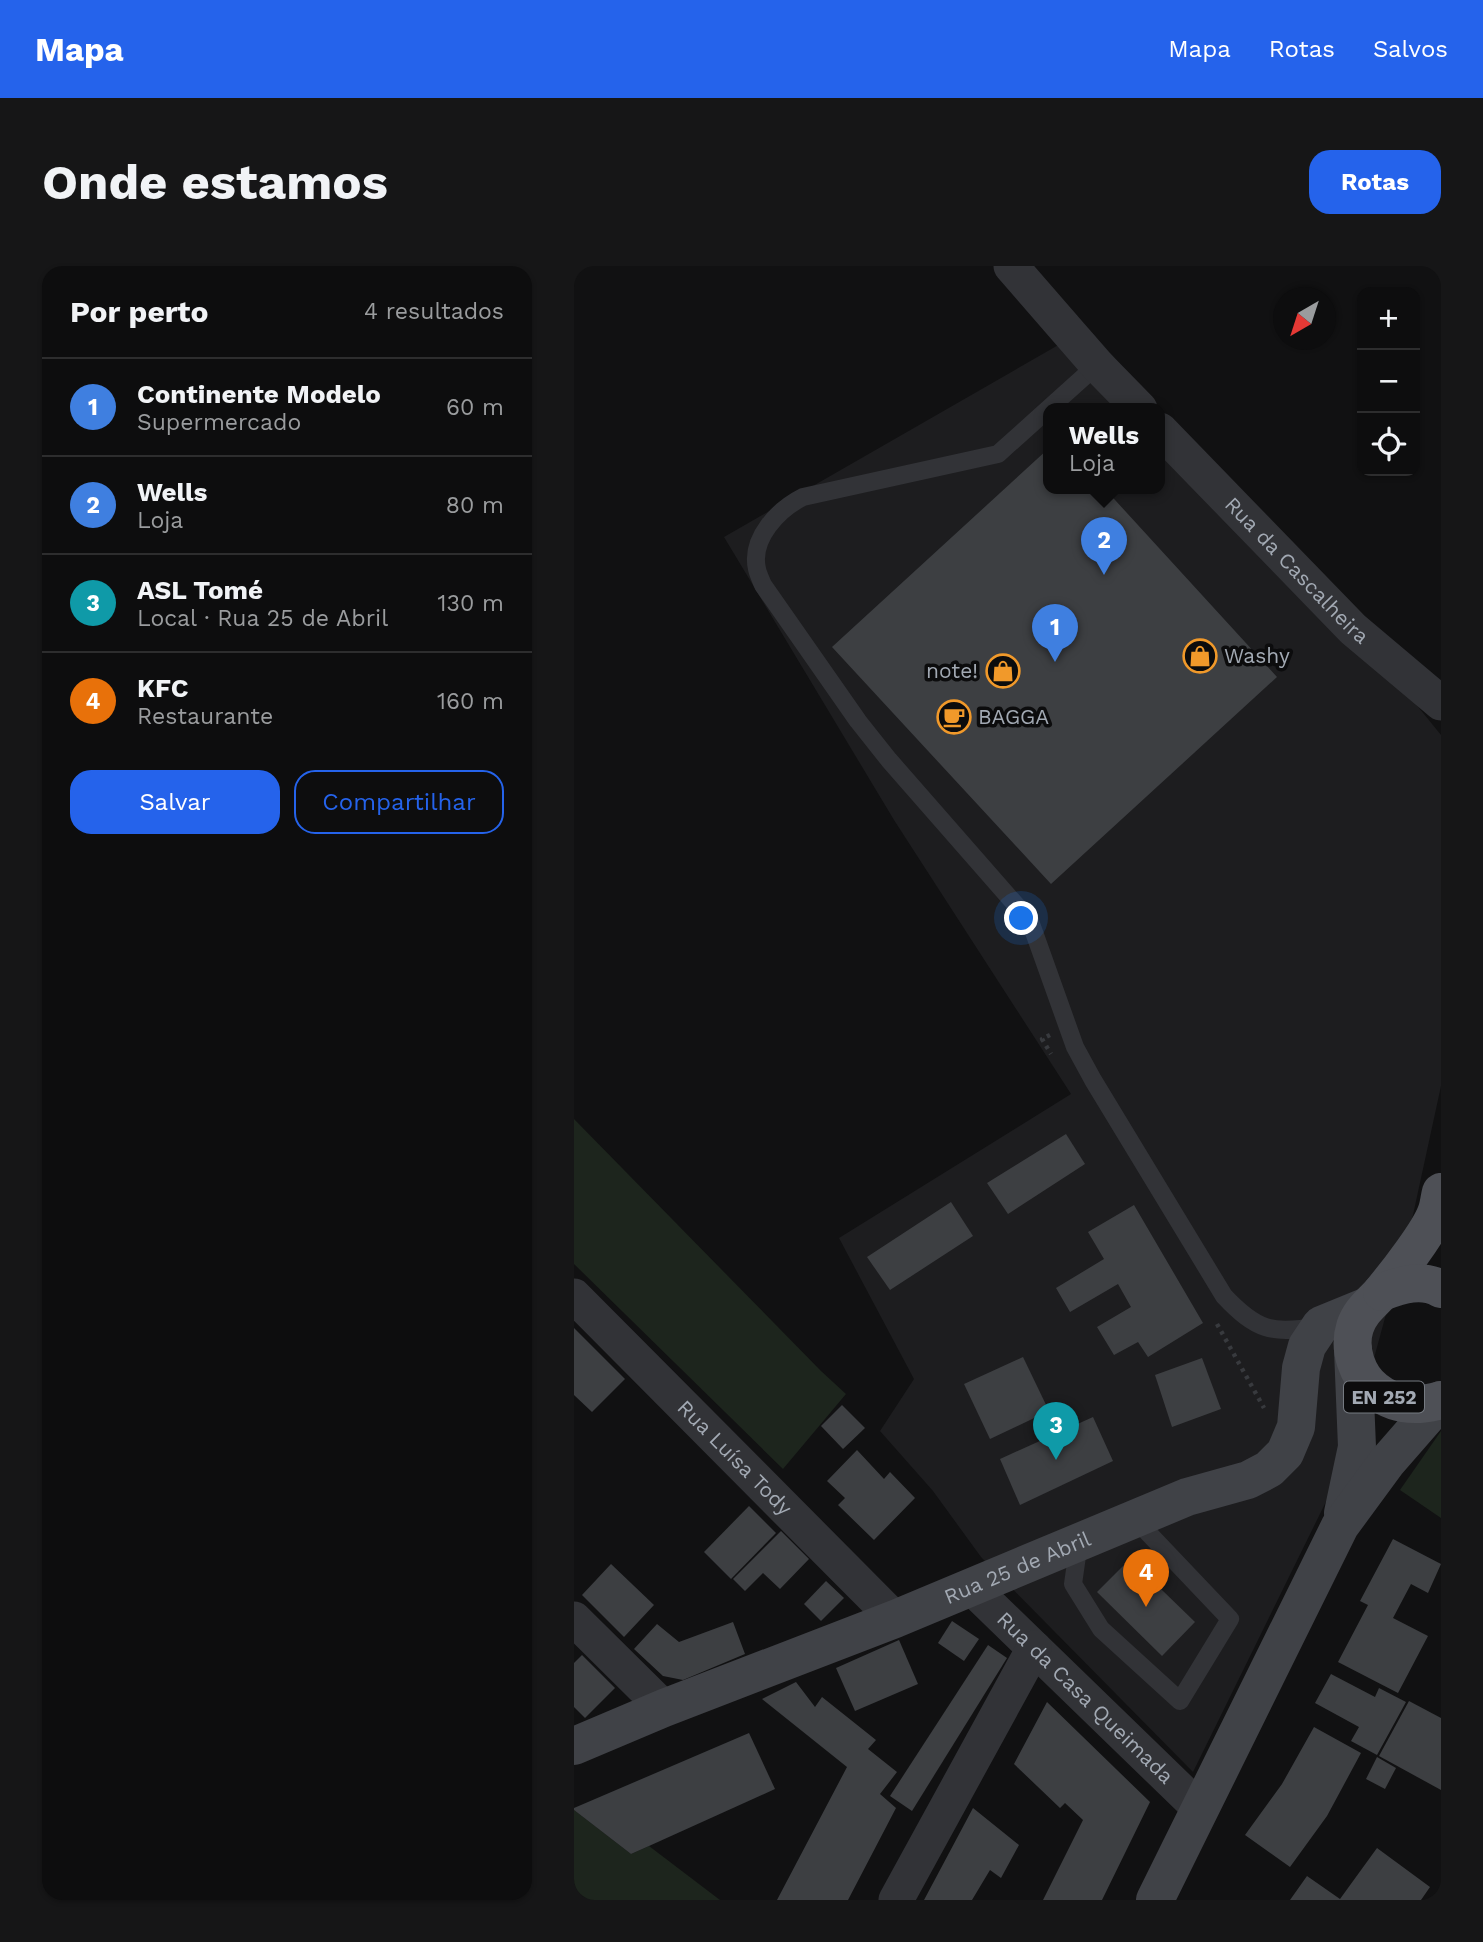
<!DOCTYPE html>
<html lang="pt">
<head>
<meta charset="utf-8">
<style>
	:root { --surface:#0d0d0e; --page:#161617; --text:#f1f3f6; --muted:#9a9c9e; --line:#2d2d2e; --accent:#2563eb }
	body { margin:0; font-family:"Work Sans",sans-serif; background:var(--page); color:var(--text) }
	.controls { position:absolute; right:21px; top:21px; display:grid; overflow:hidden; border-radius:14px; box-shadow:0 2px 5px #0004 }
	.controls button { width:63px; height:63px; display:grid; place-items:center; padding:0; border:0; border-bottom:2px solid var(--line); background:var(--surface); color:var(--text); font:35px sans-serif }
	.compass { position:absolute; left:699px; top:21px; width:63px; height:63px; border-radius:50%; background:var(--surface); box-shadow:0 2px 5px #0004; rotate:219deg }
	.you { position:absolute; left:448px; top:653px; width:24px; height:24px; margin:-18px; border:5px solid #fff; border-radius:50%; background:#1a73e8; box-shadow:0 0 0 10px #1a73e833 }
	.badge { display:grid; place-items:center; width:46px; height:46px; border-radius:50%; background:var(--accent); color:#fff; font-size:23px; font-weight:700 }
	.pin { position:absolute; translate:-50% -58px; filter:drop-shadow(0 2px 4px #0008) }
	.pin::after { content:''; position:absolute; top:37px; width:24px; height:21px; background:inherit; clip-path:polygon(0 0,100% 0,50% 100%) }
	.popup { position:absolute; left:469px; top:137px; width:122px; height:91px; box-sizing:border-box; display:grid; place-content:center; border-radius:14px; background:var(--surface); filter:drop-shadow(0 2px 5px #0005); font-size:23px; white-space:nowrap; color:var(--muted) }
	.popup b { font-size:26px; color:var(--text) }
	.popup::after { content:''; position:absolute; left:50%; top:100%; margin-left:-14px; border:14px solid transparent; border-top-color:var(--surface) }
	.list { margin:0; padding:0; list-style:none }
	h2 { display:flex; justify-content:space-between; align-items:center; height:91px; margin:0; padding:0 28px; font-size:30px }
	h2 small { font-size:23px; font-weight:400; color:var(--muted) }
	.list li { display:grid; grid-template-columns:46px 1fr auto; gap:21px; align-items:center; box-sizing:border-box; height:98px; padding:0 28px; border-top:2px solid var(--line) }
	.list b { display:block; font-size:26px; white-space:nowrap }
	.list p { margin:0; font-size:23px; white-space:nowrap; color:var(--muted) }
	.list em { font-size:23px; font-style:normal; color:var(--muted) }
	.actions { display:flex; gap:14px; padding:21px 28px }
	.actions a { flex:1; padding:16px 0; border:2px solid var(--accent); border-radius:21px; text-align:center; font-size:24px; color:var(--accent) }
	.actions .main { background:var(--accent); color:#fff }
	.icon { flex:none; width:38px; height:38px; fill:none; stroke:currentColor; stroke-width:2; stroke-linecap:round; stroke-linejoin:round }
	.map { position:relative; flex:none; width:867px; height:1634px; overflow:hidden; border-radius:21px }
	header { display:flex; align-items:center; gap:42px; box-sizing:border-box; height:98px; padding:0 35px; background:var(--accent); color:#fff }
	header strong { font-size:33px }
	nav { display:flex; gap:38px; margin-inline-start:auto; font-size:24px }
	.intro { display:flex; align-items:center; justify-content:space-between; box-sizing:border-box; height:168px; padding:0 42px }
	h1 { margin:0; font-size:49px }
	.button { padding:18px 32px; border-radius:21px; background:var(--accent); color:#fff; font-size:24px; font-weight:700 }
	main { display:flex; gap:42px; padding:0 42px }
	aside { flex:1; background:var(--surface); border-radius:21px; box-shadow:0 2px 5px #0004 }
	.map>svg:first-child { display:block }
</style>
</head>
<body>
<header>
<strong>Mapa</strong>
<nav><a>Mapa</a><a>Rotas</a><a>Salvos</a></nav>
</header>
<div class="intro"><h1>Onde estamos</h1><a class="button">Rotas</a></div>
<main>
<aside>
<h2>Por perto<small>4 resultados</small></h2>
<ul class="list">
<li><span class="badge" style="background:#3f7fe0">1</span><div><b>Continente Modelo</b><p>Supermercado</p></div><em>60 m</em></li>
<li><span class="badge" style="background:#3f7fe0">2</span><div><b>Wells</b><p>Loja</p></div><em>80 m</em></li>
<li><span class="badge" style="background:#0f9aa8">3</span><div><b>ASL Tomé</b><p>Local · Rua 25 de Abril</p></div><em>130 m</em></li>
<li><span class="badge" style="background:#e8710a">4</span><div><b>KFC</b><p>Restaurante</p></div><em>160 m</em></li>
</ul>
<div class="actions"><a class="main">Salvar</a><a>Compartilhar</a></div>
</aside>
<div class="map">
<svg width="867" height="1634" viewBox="0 0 867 1634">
	<rect width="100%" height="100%" fill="#111112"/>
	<path fill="#1d1d1f" d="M514,62l72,81h-112v80h112v-80l186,209 95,117v351l-28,129 -67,246 -153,311 -212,-215 -48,-66 -53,-60 34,-52 -75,-141 232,-144 -177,-274 -170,-283z"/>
	<g fill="#1d251d">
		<path d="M0,853l247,252 25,23 -63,75 -209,-205z"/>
		<path d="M867,1165v87l-41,-28z"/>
		<path d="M0,1544l57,44 18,-8 71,54h-146z"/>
	</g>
	<g fill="#3d3f42">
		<path d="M474,183v40h57l172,188 -226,207 -219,-237z"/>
		<path d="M492,868l19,30 -77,50 -21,-31z"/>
		<path d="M377,936l22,34 -83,54 -23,-33z"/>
		<path d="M560,939l69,118 -55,34 -10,-15 -24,13 -17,-28 34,-20 -13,-23 -48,28 -14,-24 48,-29 -16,-27z"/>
		<path d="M0,1062l51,51 -33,33 -18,-17z"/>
		<path d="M449,1091l26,54 -59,28 -26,-55z"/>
		<path d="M628,1092l19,51 -49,18 -17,-52z"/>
		<path d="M268,1139l23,23 -22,21 -22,-23z"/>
		<path d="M519,1151l20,44 -93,44 -20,-46z"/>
		<path d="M283,1184l27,29 6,-7 25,26 -41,42 -36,-35 7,-7 -18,-17z"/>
		<path d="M175,1240l27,27 -45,46 -27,-27z"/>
		<path d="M207,1265l28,28 -29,30 -17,-16 -18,18 -12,-12z"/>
		<path d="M819,1273l48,25 -13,29 -17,-9 -18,34 35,18 -30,57 -60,-31 30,-57 -8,-4z"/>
		<path d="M556,1293l65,63 -33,34 -65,-64z"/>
		<path d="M37,1298l43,41 -30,32 -42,-42z"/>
		<path d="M252,1315l18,17 -23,23 -17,-17z"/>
		<path d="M378,1355l27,18 -15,22 -26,-18z"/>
		<path d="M159,1356l12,32 -62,26 -20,-4 -29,-27 23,-25 22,18z"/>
		<path d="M325,1374l19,44 -63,27 -19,-43z"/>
		<path d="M414,1379l19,13 -95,153 -22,-15z"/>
		<path d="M8,1389l33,33 -30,30 -11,-11v-44z"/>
		<path d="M757,1408l44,23 4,-9 27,14 -29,53 -26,-14 8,-14 -44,-24z"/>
		<path d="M222,1416l19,25 7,-10 54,43 -8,9 29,23 -17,22 16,14 -48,92h-71l70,-133 -85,-68z"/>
		<path d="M835,1435l32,17v72l-62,-34z"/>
		<path d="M473,1436l103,100 -48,98h-59l40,-80 -18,-17 -5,5 -46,-44z"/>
		<path d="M740,1461l47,26 -34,63 -37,51 -45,-32 37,-51z"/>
		<path d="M175,1467l26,56 -126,57 -18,8 -57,-44v-2z"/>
		<path d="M803,1491l19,11 -11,21 -19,-10z"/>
		<path d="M399,1542l46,37 -18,33 -11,-8 -18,30h-48z"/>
		<path d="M803,1582l53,39 -9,13h-131l17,-24 33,23z"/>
	</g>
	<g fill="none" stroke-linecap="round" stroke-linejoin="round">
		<g stroke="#383a3e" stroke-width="4.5" stroke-dasharray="3.5 5" stroke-linecap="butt">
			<path d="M476,769l-8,4 9,15"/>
			<path d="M643,1058l47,84"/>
		</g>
		<g stroke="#323337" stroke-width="18">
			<path d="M523,99l-99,89 -195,43c-24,12 -53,41 -46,72 1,5 4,11 6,16l95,136 31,39 141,161 45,126 18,33 131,216c32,34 48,39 94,30"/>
			<path d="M505,1276l-6,42 28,45 79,72 50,-82 -95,-100"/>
		</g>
		<g stroke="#323337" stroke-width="35">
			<path d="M437,0l86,99 43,44"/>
			<path id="s1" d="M586,164l193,199 88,74"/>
			<path id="s2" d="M0,1030l321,323"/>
			<path id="s3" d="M397,1321l229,222"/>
			<path d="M0,1353l90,89"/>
			<path d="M322,1634l138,-252"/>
		</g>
		<g stroke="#404247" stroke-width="38">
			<path d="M769,1247l14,-66 -4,-97"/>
			<path id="s4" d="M0,1480l90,-38 231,-89 292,-122 61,-17 21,-11 16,-16 11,-26 5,-59 6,-22 14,-21 44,-18"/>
			<path d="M581,1634l185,-374 47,-64 54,-62"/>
		</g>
		<g stroke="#4e5056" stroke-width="38">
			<path d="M867,926c-2,7 -2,14 -5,21 -7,19 -38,59 -52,76 -10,13 -23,20 -29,38 -7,22 2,49 20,63 20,16 42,17 66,10"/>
			<path d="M808,1026c19,-7 40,-14 59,-3"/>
		</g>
	</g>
	<defs>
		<symbol id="shop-ring" viewBox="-11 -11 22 22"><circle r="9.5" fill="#0c0c0d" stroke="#f1992a" stroke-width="1.5"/><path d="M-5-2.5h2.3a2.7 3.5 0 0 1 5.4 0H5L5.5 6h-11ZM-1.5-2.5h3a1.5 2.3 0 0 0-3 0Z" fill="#f1992a"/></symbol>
		<symbol id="cafe-ring" viewBox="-11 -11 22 22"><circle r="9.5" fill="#0c0c0d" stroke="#f1992a" stroke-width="1.5"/><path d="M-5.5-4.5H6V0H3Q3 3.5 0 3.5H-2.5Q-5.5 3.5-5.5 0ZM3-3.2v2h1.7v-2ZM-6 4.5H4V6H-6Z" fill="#f1992a"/></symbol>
	</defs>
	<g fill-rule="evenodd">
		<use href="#shop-ring" x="607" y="371" width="38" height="38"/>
		<use href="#shop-ring" x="410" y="386" width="38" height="38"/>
		<use href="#cafe-ring" x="361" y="432" width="38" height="38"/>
	</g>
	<g text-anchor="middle" stroke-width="7" stroke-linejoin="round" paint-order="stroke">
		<rect fill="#0c0c0d" stroke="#757a81" stroke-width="2" x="770" y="1115.5" width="80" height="31" rx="5"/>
		<g font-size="19" font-weight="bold" fill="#a2a9b3">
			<text x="810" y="1138">EN 252</text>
		</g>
		<g font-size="21" fill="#a2a9b3" stroke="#0c0c0d">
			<text dy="7" stroke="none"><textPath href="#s1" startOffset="196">Rua da Cascalheira</textPath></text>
			<text dy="7" stroke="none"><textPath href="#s2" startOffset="228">Rua Luísa Tody</textPath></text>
			<text dy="7" stroke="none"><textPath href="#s4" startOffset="478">Rua 25 de Abril</textPath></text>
			<text dy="7" stroke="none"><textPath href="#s3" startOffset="159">Rua da Casa Queimada</textPath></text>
		</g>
		<g font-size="21" fill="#a2a9b3" stroke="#0c0c0d" text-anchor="start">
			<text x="650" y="397">Washy</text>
			<text x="404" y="412" text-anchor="end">note!</text>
			<text x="404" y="458">BAGGA</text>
		</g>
	</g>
</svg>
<div class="controls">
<button>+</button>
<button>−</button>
<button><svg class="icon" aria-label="locate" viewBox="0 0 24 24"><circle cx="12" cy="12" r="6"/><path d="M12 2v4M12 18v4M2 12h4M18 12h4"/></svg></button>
</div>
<svg class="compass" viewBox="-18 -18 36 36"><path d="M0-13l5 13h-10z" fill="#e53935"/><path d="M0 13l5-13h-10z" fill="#9a9c9e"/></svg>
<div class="you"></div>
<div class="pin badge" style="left:481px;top:396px;background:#3f7fe0">1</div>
<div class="pin badge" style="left:530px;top:309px;background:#3f7fe0">2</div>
<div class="popup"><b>Wells</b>Loja</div>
<div class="pin badge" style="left:482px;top:1194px;background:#0f9aa8">3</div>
<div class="pin badge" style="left:572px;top:1341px;background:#e8710a">4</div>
</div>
</main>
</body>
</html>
